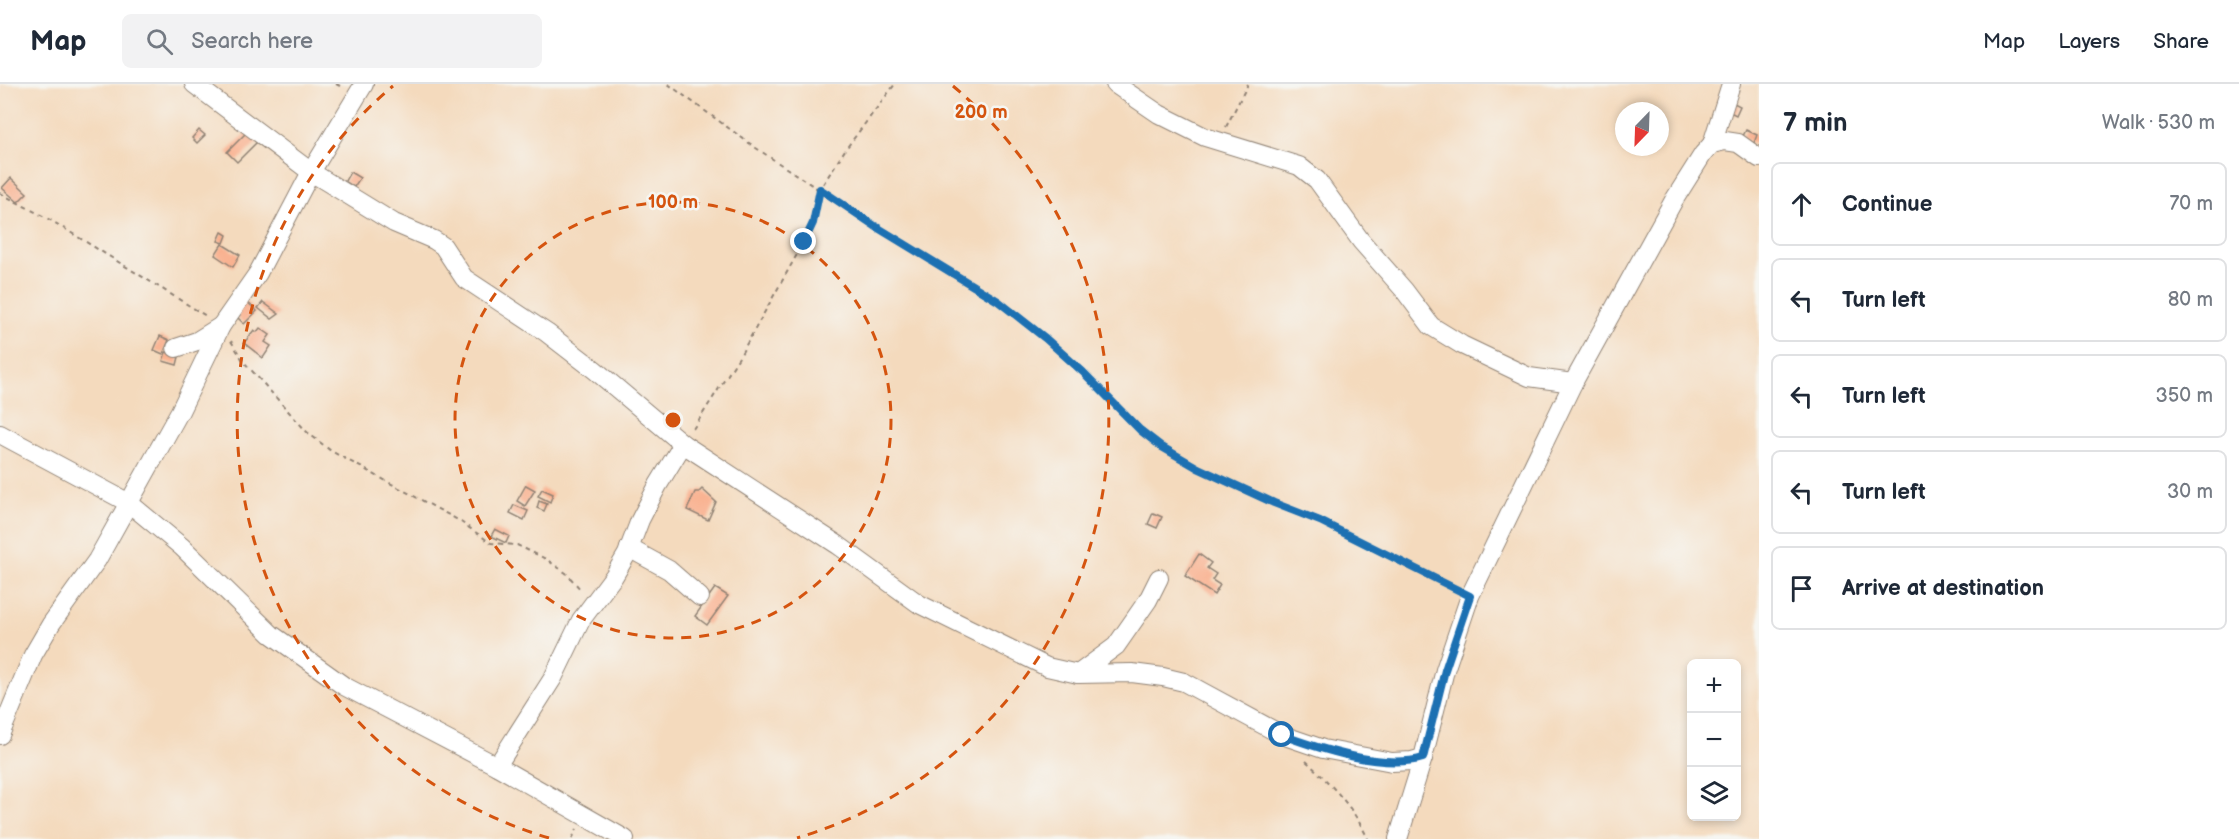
<!DOCTYPE html>
<html lang="en">
<head>
<meta charset="utf-8">
<style>
	:root { --surface:#fff; --page:#f2f2f3; --text:#1f2937; --muted:#747a83; --line:#e0e1e3 }
	body { margin:0; font-family:"Balsamiq Sans",sans-serif; background:var(--page); color:var(--text) }
	.controls { position:absolute; right:18px; bottom:18px; display:grid; overflow:hidden; border-radius:9px; box-shadow:0 3px 9px #0003 }
	.controls button { width:54px; height:54px; display:grid; place-items:center; padding:0; border:0; border-bottom:2px solid var(--line); background:var(--surface); color:var(--text); font:30px sans-serif }
	.compass { position:absolute; left:1615px; top:18px; width:54px; height:54px; border-radius:50%; background:var(--surface); box-shadow:0 3px 9px #0003; rotate:203deg }
	.stop { position:absolute; width:18px; height:18px; margin:-14px; border:4px solid #1f6fb2; border-radius:50%; background:#fff }
	.stop.end { background:#1f6fb2; border-color:#fff; box-shadow:0 2px 6px #0008 }
	.list { margin:0; padding:0; list-style:none }
	h2 { display:flex; justify-content:space-between; align-items:center; height:78px; margin:0; padding:0 24px; font-size:26px }
	h2 small { font-size:20px; font-weight:400; color:var(--muted) }
	.list li { display:grid; grid-template-columns:39px 1fr auto; gap:18px; align-items:center; box-sizing:border-box; height:84px; margin:0 12px 12px; padding:0 12px; border:2px solid var(--line); border-radius:9px }
	.list b { display:block; font-size:22px; white-space:nowrap }
	.list em { font-size:20px; font-style:normal; color:var(--muted) }
	.icon { flex:none; width:33px; height:33px; fill:none; stroke:currentColor; stroke-width:2; stroke-linecap:round; stroke-linejoin:round }
	.map { position:relative; flex:none; width:1759px; height:755px; overflow:hidden }
	header { display:flex; align-items:center; gap:36px; box-sizing:border-box; height:84px; padding:0 30px; background:var(--surface); border-bottom:2px solid var(--line) }
	header strong { font-size:28px }
	nav { display:flex; gap:33px; margin-inline-start:auto; font-size:21px }
	.search { width:420px; height:54px; background:var(--page); display:flex; align-items:center; gap:15px; box-sizing:border-box; padding:0 21px; border-radius:9px; color:var(--muted); font-size:22px }
	main { display:flex }
	aside { flex:1; background:var(--surface) }
	.map>svg:first-child { display:block }
</style>
</head>
<body>
<header>
<strong>Map</strong>
<div class="search"><svg class="icon" aria-label="search" viewBox="0 0 24 24"><circle cx="10" cy="10" r="6"/><path d="M15 15l6 6"/></svg>Search here</div>
<nav><a>Map</a><a>Layers</a><a>Share</a></nav>
</header>
<main>
<div class="map">
<svg width="1759" height="755" viewBox="0 0 1759 755">
	<rect width="100%" height="100%" fill="#f6f6f2"/>
	<filter id="ink" filterUnits="userSpaceOnUse"><feTurbulence type="fractalNoise" baseFrequency=".0167" numOctaves="2"/><feDisplacementMap in="SourceGraphic" scale="12" xChannelSelector="R" yChannelSelector="G"/><feConvolveMatrix kernelMatrix="1 2 1 2 8 2 1 2 1" color-interpolation-filters="sRGB"/></filter>
	<filter id="wash" filterUnits="userSpaceOnUse"><feTurbulence type="fractalNoise" baseFrequency=".008" numOctaves="4" result="noise"/><feDisplacementMap in="SourceGraphic" scale="24" xChannelSelector="R" yChannelSelector="G"/><feGaussianBlur stdDeviation="1.35" result="paint"/><feColorMatrix in="noise" values="0 0 0 0 0 0 0 0 0 0 0 0 0 0 0 0 0 1.4 0 .05"/><feComposite in="paint" operator="in"/></filter>
	<g filter="url(#wash)">
		<rect width="100%" height="100%" fill="#f4dabd"/>
		<g id="blocks">
			<g fill="#f9b08e">
				<path d="M1732,18l8,4 -4,9 -8,-4z"/>
				<path d="M199,46l6,5 -8,8 -5,-5z"/>
				<path d="M1746,46l11,5 -3,8 -12,-5z"/>
				<path d="M248,47l10,10 -21,21 -10,-10z"/>
				<path d="M350,88l10,6 -6,9 -9,-6z"/>
				<path d="M11,94l16,15 -9,9 -16,-14z"/>
				<path d="M222,148l5,3 -3,8 -6,-2z"/>
				<path d="M222,160l18,11 -7,12 -18,-12z"/>
				<path d="M246,217l11,10 -13,13 -10,-10z"/>
				<path d="M263,218l16,12 -7,5 -14,-11z"/>
				<path d="M260,244l10,7 -5,7 6,4 -8,12 -19,-15 10,-13 3,2z"/>
				<path d="M160,252l9,4 -6,14 -9,-4z"/>
				<path d="M166,268l13,5 -2,8 -14,-4z"/>
				<path d="M526,401l9,5 -10,16 -8,-5z"/>
				<path d="M542,405l11,5 -3,8 -12,-6z"/>
				<path d="M702,405l14,13 -8,18 -21,-10 8,-18h4z"/>
				<path d="M539,417l8,3 -3,7 -7,-3z"/>
				<path d="M514,421l14,6 -4,9 -14,-7z"/>
				<path d="M1153,429l9,4 -5,11 -9,-4z"/>
				<path d="M495,445l14,7 -3,7 -15,-7z"/>
				<path d="M1199,470l12,9 -4,5 9,6 -4,6 8,5 -6,10 -29,-19z"/>
				<path d="M715,504l13,8 -21,29 -12,-9z"/>
			</g>
		</g>
	</g>
	<g filter="url(#ink)">
		<use href="#blocks" fill-opacity="0" stroke="#908274" stroke-width="1.5"/>
		<g fill="none" stroke-linecap="round" stroke-linejoin="round">
			<defs>
				<g id="minor">
					<path d="M194,0l117,88 83,51 40,17 9,6 21,32 83,55 48,37 88,74 155,101 81,59 128,63 31,7 54,-1 31,4 21,5 98,53 41,14 69,13 20,-1 11,-3 22,-88 25,-74 103,-213 101,-183 29,-46 9,-10 13,-3 13,2 21,15"/>
					<path d="M1115,0l44,30 46,23 94,29 18,14 44,61 43,49 27,36 31,19 67,32 44,6"/>
					<path d="M1712,60l19,-60"/>
					<path d="M176,264l21,-7 24,-15"/>
					<path d="M0,350l129,69 53,44 89,87 73,52 153,80 128,73"/>
					<path d="M629,464l40,22 31,27"/>
					<path d="M1078,590l38,-28 32,-46 11,-22"/>
					<path d="M0,651l33,-80 18,-31 46,-64 83,-149 41,-85 37,-53 53,-101 53,-88"/>
					<path d="M497,682l56,-88 28,-58 33,-44 13,-22 13,-34 18,-35 25,-41"/>
					<path d="M1398,755l25,-81"/>
				</g>
			</defs>
			<use href="#minor" stroke="#908274" stroke-width="20"/>
			<g stroke="#908274" stroke-width="2" stroke-dasharray="4.5 4.5" stroke-linecap="butt">
				<path d="M336,0l8,4"/>
				<path d="M668,0l88,64 119,79 123,74 47,37 38,34 57,58 22,17 37,21 75,35 45,18 138,68"/>
				<path d="M1226,43l22,-43"/>
				<path d="M0,109l52,28 154,95"/>
				<path d="M231,257l13,21 63,70 24,19 127,69 33,23 26,2 29,14 20,14 16,18"/>
				<path d="M693,345l48,-75 63,-112 9,-19 7,-34 25,-39 50,-66"/>
				<path d="M1306,677c25,23 48,47 62,78"/>
				<path d="M572,755l5,-10"/>
			</g>
			<use href="#minor" stroke="#fff" stroke-width="18"/>
		</g>
	</g>
	<g fill="none" stroke-linecap="round" stroke-linejoin="round" filter="url(#ink)">
		<path stroke="#1f6fb2" stroke-width="8" d="M804,158l9,-19 7,-34 55,37 123,75 47,37 38,34 57,58 22,17 36,21 76,35 46,18 150,75 -25,74 -22,88c-40,12 -103,-9 -141,-23"/>
	</g>
	<g fill="none" stroke="#d5540f" stroke-width="3" stroke-dasharray="10 8">
		<circle cx="673" cy="336" r="218"/>
		<path d="M549 754A436 436 0 0 1 393 2M953 2A436 436 0 0 1 797 754"/>
	</g>
	<circle cx="673" cy="336" r="9" fill="#d5540f" stroke="#f6f6f2" stroke-width="3"/>
	<g font-size="18" text-anchor="middle" font-weight="bold" fill="#d5540f" stroke="#f6f6f2" stroke-width="5" stroke-linejoin="round" paint-order="stroke">
		<text x="981" y="34">200 m</text>
		<text x="673" y="124">100 m</text>
	</g>
</svg>
<div class="controls">
<button>+</button>
<button>−</button>
<button><svg class="icon" aria-label="layers" viewBox="0 0 24 24"><path d="M12 4l9 5-9 5-9-5zM3 14l9 5 9-5"/></svg></button>
</div>
<svg class="compass" viewBox="-18 -18 36 36"><path d="M0-13l5 13h-10z" fill="#e53935"/><path d="M0 13l5-13h-10z" fill="#747a83"/></svg>
<div class="stop" style="left:1282px;top:651px"></div>
<div class="stop end" style="left:804px;top:158px"></div>
</div>
<aside>
<h2>7 min<small>Walk · 530 m</small></h2>
<ul class="list">
<li><svg class="icon" aria-label="ahead" viewBox="0 0 24 24"><path d="M12 20V5M6 11l6-6 6 6"/></svg><div><b>Continue</b></div><em>70 m</em></li>
<li><svg class="icon" aria-label="left" viewBox="0 0 24 24"><path d="M17 20v-9H6M10 6l-5 5 5 5"/></svg><div><b>Turn left</b></div><em>80 m</em></li>
<li><svg class="icon" aria-label="left" viewBox="0 0 24 24"><path d="M17 20v-9H6M10 6l-5 5 5 5"/></svg><div><b>Turn left</b></div><em>350 m</em></li>
<li><svg class="icon" aria-label="left" viewBox="0 0 24 24"><path d="M17 20v-9H6M10 6l-5 5 5 5"/></svg><div><b>Turn left</b></div><em>30 m</em></li>
<li><svg class="icon" aria-label="arrive" viewBox="0 0 24 24"><path d="M6 21V4h12l-3 4 3 4H6"/></svg><div><b>Arrive at destination</b></div></li>
</ul>
</aside>
</main>
</body>
</html>
